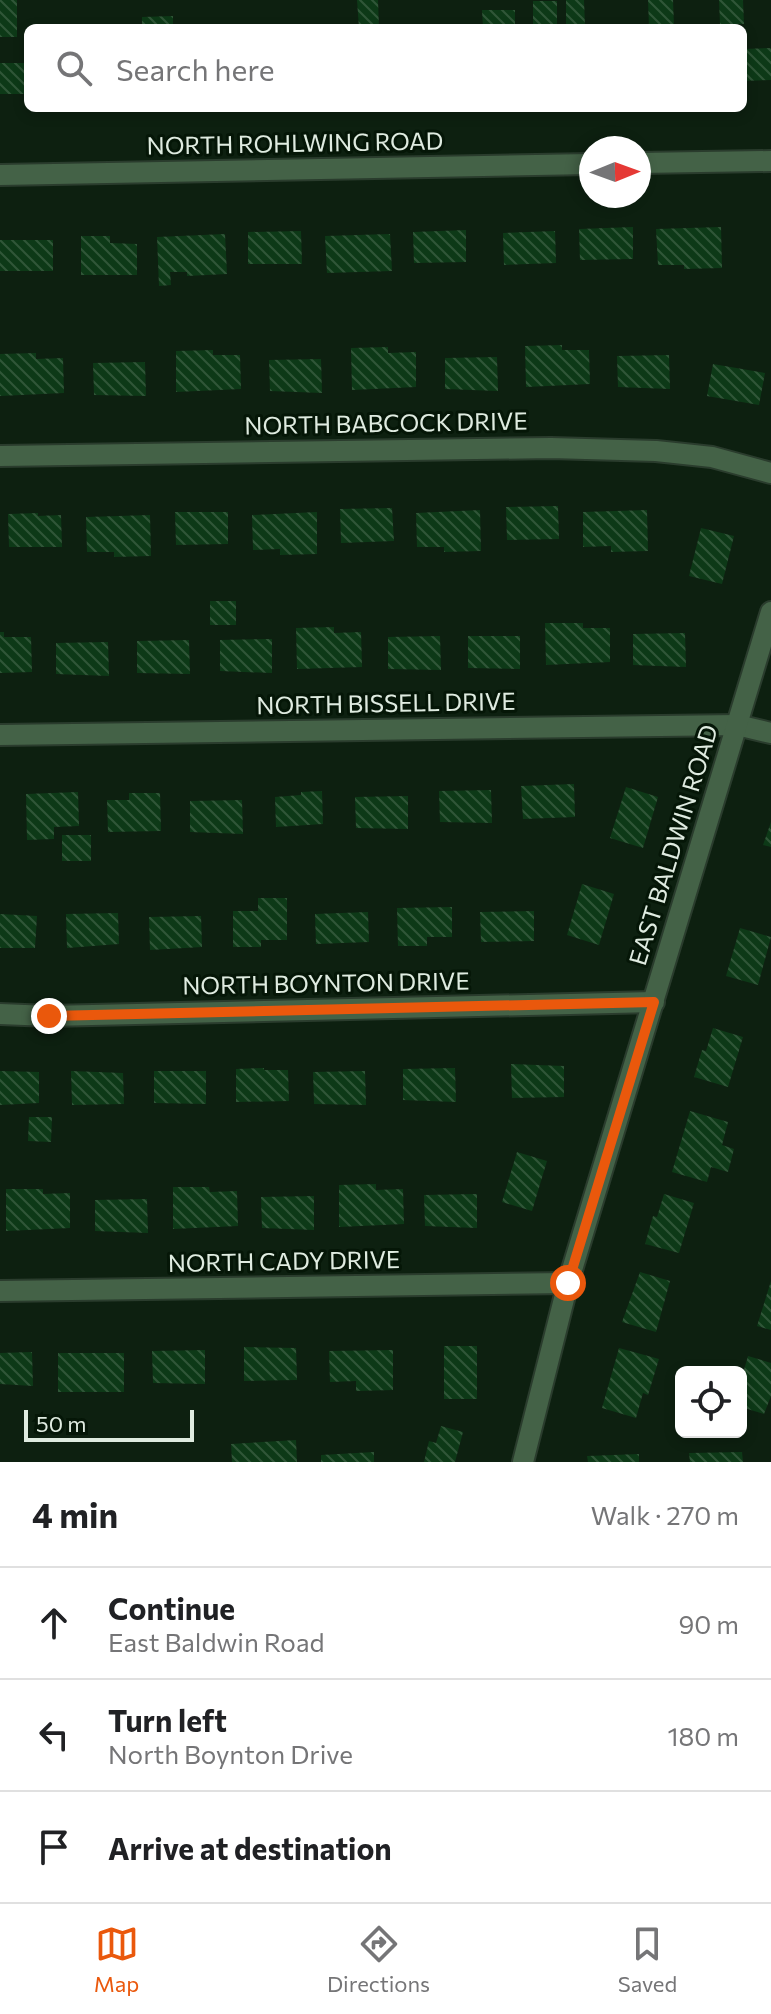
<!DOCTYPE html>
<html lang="en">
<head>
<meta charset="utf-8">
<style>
	:root { --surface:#fff; --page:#f2f2f2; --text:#202124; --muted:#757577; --line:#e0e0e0; --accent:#ea580c }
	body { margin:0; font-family:Commissioner,sans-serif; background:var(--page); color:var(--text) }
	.controls { position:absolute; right:24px; bottom:24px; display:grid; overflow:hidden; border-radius:12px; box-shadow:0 4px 12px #0003 }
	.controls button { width:72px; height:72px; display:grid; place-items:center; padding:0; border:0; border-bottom:2px solid var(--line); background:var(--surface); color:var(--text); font:40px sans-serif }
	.compass { position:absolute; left:579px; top:136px; width:72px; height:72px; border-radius:50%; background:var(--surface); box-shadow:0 4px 12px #0003; rotate:89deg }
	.scale { position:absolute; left:24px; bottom:20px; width:170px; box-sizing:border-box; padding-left:8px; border:4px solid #dfebe0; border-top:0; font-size:22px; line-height:28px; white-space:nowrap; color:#dfebe0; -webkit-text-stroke:6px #051607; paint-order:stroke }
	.stop { position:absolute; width:24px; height:24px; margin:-18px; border:6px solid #ea580c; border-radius:50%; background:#fff }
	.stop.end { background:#ea580c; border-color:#fff; box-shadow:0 2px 8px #0008 }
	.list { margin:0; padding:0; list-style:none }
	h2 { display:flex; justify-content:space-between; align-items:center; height:104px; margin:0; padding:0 32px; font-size:34px }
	h2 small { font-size:26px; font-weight:400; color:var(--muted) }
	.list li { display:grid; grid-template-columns:52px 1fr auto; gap:24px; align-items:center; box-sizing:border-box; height:112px; padding:0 32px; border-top:2px solid var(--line) }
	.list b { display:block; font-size:30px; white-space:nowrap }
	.list p { margin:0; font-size:26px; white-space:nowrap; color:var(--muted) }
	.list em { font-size:26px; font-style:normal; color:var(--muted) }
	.icon { flex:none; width:44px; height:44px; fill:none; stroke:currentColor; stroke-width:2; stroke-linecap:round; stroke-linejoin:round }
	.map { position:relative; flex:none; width:771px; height:1462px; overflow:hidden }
	.search { position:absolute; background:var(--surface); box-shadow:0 4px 12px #0003; left:24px; right:24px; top:24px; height:88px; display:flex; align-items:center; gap:20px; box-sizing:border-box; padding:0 28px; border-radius:12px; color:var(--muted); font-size:30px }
	.sheet { height:440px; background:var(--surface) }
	nav { display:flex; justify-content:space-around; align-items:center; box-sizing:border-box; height:112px; border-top:2px solid var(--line); background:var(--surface); font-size:22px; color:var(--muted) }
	nav a { display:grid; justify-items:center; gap:4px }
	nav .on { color:var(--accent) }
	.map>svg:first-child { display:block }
</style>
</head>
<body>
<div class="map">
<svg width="771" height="1462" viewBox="0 0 771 1462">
	<defs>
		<pattern id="building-back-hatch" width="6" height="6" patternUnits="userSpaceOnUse" patternTransform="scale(2)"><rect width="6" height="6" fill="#0d3917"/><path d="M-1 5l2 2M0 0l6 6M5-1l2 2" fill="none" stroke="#305638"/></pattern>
	</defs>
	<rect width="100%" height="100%" fill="#0d2010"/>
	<g fill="url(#building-back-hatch)">
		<rect x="0" y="0" width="17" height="37"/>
		<path d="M357,0h21l1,28h-20z"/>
		<path d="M566,0h18l1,26h-19z"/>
		<path d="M648,0h25l1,26 -25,1z"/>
		<path d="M719,0h24l1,24h-24z"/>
		<rect x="533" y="1" width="24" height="26"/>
		<path d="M482,10h33v18h-32z"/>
		<path d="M173,16v12h-31v-11z"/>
		<path d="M771,48v32l-28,1v-32z"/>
		<rect x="0" y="63" width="28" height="31"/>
		<path d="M633,227v32l-53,1 -1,-31z"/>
		<path d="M721,227l1,41 -38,1v-4h-26l-2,-36z"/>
		<path d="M466,230v32l-52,1 -1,-31z"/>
		<path d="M301,231l1,33h-54v-32z"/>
		<path d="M555,231l1,32 -52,2 -1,-32z"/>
		<path d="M225,234l2,40 -40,2v-4h-17l1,13 -12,1 -2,-49z"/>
		<path d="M390,234l2,37 -65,2 -2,-37z"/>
		<path d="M81,236h29v7l27,1v31h-56z"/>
		<rect x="0" y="240" width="53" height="31"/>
		<path d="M562,345v5h27l1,34 -64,3 -1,-41z"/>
		<path d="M388,347v6l28,-1v35l-64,3 -1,-42z"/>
		<path d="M213,350v5h27l1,34 -65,3v-41z"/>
		<path d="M36,353v6l27,-1 1,35 -64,3v-42z"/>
		<path d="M669,355l1,34 -52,-2 -1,-31z"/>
		<path d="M497,357l1,34 -53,-2v-31z"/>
		<path d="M321,359l1,34 -52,-2 -1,-31z"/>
		<path d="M145,362l1,34 -52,-1 -1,-32z"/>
		<path d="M713,364l52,9 -6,32 -52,-9z"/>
		<path d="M558,506l1,33 -52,1 -1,-33z"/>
		<path d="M392,508l2,33 -53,2 -1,-34z"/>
		<path d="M480,510l1,41 -37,1v-5h-27l-1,-34z"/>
		<path d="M647,510l1,41 -37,1v-6l-28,1v-35z"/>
		<path d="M175,512h53v32l-52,1z"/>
		<path d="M317,512v42l-37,1v-6l-27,1 -1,-35z"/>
		<path d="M38,513v3l23,-1 1,32h-53l-1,-33z"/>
		<path d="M150,515l1,41 -37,1v-5h-27l-1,-35z"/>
		<path d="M701,528l33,8 -12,48 -33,-8z"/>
		<rect x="210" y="601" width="26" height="24"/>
		<path d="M545,623h38v5h27v34l-64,3z"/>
		<path d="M334,627v6l27,-1 1,35 -65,2 -1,-41z"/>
		<path d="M0,632h4v5h27l1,35 -32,1z"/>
		<path d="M685,633l1,34 -53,-2v-31z"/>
		<path d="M440,636l1,34 -53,-1v-32z"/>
		<path d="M468,636h52v33l-52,-1z"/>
		<path d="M272,639v34l-52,-2v-31z"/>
		<path d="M189,640l1,34 -53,-1v-32z"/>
		<path d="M108,642l1,34 -53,-2v-31z"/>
		<path d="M574,784l1,33 -52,2 -2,-33z"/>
		<path d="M626,787l32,10 -15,51 -33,-10z"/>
		<path d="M491,790l1,33 -52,-1 -1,-31z"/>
		<path d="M322,791l1,33 -47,3 -1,-30 26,-2v-3z"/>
		<path d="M78,792l1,34 -25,1v12l-27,1 -1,-46z"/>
		<path d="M129,793h31l1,38 -53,1 -1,-32h22z"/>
		<path d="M408,796v33l-52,-1 -1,-31z"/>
		<path d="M242,800l1,34 -53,-2v-31z"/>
		<path d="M771,822v25l-8,-2z"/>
		<rect x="62" y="835" width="29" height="26"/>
		<path d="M582,884l32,10 -15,51 -32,-10z"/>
		<path d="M258,898h29v42h-26v7h-28v-36h25z"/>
		<path d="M452,907v30h-25v9h-29l-1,-38z"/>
		<path d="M534,911v30l-53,1 -1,-30z"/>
		<path d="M368,912l1,30 -53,2 -1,-30z"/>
		<path d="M118,913l1,31 -52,4 -1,-34z"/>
		<path d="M0,914l37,2 -2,32h-35z"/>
		<path d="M201,916l1,31 -52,3 -1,-33z"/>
		<path d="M740,928l31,9 -13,48 -32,-9z"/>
		<path d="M713,1028l30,9 -15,50 -34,-10 8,-27 4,1z"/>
		<path d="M511,1064l53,2v31l-52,1z"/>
		<path d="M264,1068v2h24l1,31 -53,1v-33z"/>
		<path d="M455,1068l1,34 -53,-2v-31z"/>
		<path d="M0,1071l39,1v31l-39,2z"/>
		<path d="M71,1071l52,2 1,31 -52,1z"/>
		<path d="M154,1071h52v33l-52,-1z"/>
		<path d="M365,1071l1,34 -52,-1 -1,-32z"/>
		<path d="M690,1111l38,11 -6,23 12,4 -6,23 -17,-5 -4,15 -35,-10z"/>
		<path d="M29,1117h23l-1,25 -23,-1z"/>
		<path d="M517,1152l30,9 -15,50 -30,-9z"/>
		<path d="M376,1184v6l27,-1 1,35 -65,3v-42z"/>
		<path d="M173,1187h36l1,5 27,-1 1,35 -65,3z"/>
		<path d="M6,1189h37v5l27,-1v35l-64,3z"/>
		<path d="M477,1194v34l-52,-2 -1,-31z"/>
		<path d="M664,1194l30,9 -15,50 -34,-9 8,-28 4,1z"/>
		<path d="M314,1196v34l-52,-2 -1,-31z"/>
		<path d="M147,1199l1,34 -53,-2v-31z"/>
		<path d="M640,1272l30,9 -14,51 -34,-10z"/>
		<path d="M771,1281v49l-14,-4z"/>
		<rect x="444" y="1346" width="33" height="53"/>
		<path d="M244,1347l52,1 1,32 -53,1z"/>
		<path d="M619,1348l40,11 -11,36 -5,-2 -7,25 -34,-10z"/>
		<path d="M205,1350v34l-52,-1 -1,-32z"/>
		<path d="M393,1350v40l-37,1v-10l-26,1 -1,-31z"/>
		<path d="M32,1352l1,34 -33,-2v-31z"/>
		<rect x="58" y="1353" width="66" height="39"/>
		<path d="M748,1356l23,7v33l-7,18 -23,-7v-27z"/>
		<path d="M441,1426l22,6 -8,30h-31l5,-21 7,2z"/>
		<path d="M296,1440l1,22h-65l-1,-18z"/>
		<path d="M374,1452v10h-53v-7z"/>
		<path d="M742,1452l1,10h-53l-1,-9z"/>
		<path d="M639,1454v8h-51l-1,-6z"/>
	</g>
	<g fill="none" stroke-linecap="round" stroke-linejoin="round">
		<defs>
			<g id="minor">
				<path d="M639,163l132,-2"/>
				<path d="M0,175l591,-11"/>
				<path d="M0,456l551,-8 105,3 56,6 59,16"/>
				<path d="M0,735l737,-10 34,8"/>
				<path d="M0,1014l49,2 605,-14"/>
				<path d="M0,1291l568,-8"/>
				<path d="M523,1462l45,-179 203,-671"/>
			</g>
		</defs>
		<use href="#minor" stroke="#2a3c2d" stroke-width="24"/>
		<use href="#minor" stroke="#446247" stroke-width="20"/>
	</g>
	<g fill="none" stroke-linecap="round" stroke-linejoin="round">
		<path stroke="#ea580c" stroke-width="10" d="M49,1016l605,-14 -86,281"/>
	</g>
	<g text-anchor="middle" stroke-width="6" stroke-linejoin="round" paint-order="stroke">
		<g font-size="24" fill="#dfebe0" stroke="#051607">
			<text transform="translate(295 144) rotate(-1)" y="8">NORTH ROHLWING ROAD</text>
			<text transform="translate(386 424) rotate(-1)" y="8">NORTH BABCOCK DRIVE</text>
			<text transform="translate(386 704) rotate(-1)" y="8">NORTH BISSELL DRIVE</text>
			<text transform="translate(674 845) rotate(-73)" y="8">EAST BALDWIN ROAD</text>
			<text transform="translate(326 984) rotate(-1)" y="8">NORTH BOYNTON DRIVE</text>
			<text transform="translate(284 1262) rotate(-1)" y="8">NORTH CADY DRIVE</text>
		</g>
	</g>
</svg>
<div class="controls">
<button><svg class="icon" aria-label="locate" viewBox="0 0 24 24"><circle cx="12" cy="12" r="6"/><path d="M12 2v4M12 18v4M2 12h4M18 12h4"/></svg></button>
</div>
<svg class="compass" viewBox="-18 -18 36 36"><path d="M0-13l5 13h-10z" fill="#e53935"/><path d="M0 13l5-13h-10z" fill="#757577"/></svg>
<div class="scale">50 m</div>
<div class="stop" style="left:568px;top:1283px"></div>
<div class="stop end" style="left:49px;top:1016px"></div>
<div class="search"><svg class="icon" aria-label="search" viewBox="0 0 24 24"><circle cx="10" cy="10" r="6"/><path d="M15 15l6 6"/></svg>Search here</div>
</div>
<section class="sheet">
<h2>4 min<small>Walk · 270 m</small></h2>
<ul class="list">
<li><svg class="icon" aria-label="ahead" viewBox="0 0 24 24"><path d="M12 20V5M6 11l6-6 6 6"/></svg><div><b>Continue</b><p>East Baldwin Road</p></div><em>90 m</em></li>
<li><svg class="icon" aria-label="left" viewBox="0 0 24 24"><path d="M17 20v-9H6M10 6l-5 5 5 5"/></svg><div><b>Turn left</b><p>North Boynton Drive</p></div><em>180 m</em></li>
<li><svg class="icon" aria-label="arrive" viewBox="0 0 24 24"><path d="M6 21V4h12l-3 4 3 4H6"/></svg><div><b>Arrive at destination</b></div></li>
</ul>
</section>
<nav>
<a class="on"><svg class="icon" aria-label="map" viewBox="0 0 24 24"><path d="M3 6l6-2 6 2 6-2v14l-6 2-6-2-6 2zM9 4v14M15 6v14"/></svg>Map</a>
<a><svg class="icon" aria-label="directions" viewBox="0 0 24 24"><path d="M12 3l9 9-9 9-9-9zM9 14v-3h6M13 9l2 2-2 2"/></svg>Directions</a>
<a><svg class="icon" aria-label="saved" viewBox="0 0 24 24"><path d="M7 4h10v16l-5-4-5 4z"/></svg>Saved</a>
</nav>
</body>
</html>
